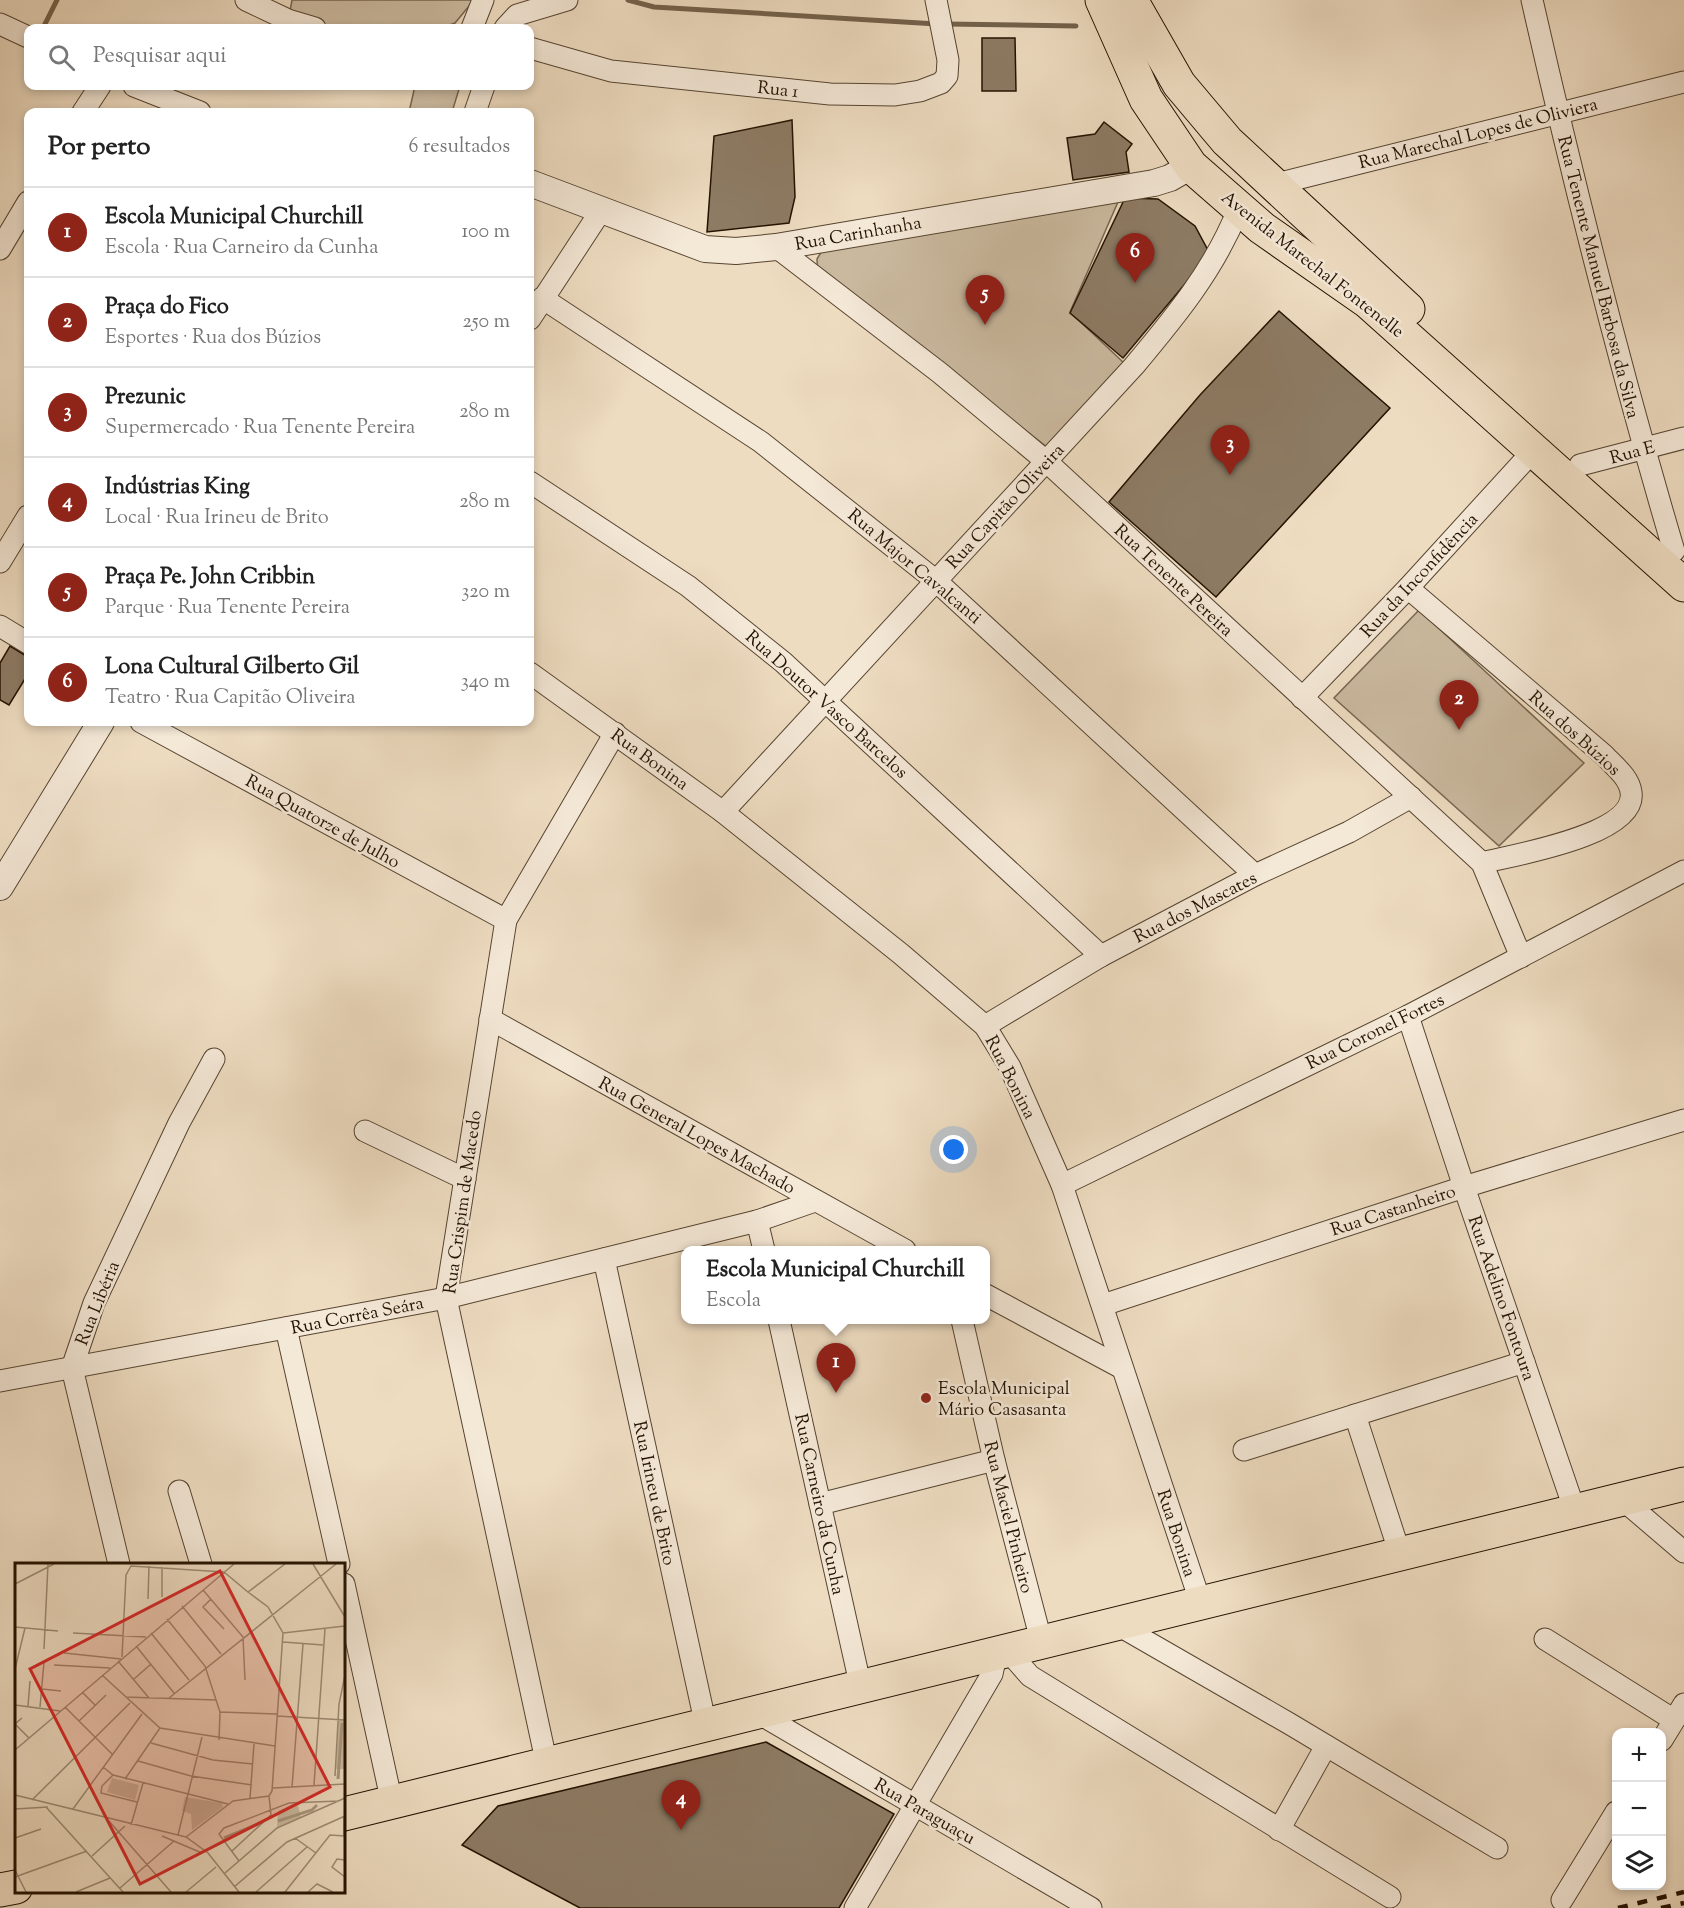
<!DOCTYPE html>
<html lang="pt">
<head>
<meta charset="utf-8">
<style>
	:root { --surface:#fff; --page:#f2f2f2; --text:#222; --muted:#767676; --line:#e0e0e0; --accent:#8f2418 }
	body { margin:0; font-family:"Sorts Mill Goudy",serif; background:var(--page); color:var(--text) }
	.controls { position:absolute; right:18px; bottom:18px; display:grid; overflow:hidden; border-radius:12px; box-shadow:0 3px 9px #0003 }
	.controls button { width:54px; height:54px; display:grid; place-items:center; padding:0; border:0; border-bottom:2px solid var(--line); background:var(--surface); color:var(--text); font:30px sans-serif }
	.you { position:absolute; left:954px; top:1150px; width:21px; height:21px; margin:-15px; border:4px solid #fff; border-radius:50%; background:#1a73e8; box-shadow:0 0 0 9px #1a73e833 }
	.badge { display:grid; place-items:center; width:39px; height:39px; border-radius:50%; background:var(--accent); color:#fff; font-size:20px; font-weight:700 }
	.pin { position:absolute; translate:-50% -50px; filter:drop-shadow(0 2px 3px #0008) }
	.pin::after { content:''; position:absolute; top:32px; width:21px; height:18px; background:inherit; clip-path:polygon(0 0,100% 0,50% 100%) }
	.popup { position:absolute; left:681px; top:1246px; width:309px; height:78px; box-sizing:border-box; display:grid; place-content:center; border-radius:12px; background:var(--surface); filter:drop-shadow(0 2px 4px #0005); font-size:20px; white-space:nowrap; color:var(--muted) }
	.popup b { font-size:22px; color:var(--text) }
	.popup::after { content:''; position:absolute; left:50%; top:100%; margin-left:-12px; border:12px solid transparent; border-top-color:var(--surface) }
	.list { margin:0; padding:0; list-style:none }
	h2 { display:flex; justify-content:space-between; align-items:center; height:78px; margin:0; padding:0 24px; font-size:26px }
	h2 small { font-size:20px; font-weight:400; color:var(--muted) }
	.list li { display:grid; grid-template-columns:39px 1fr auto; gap:18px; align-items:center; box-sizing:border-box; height:90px; padding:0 24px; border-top:2px solid var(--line) }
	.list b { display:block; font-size:22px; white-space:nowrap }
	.list p { margin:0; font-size:20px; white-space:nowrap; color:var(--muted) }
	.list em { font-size:20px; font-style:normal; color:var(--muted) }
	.icon { flex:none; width:33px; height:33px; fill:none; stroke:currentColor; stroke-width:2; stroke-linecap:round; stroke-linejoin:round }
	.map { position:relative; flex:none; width:1684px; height:1908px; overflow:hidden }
	.search { position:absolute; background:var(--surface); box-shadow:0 3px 9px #0003; left:24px; top:24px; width:510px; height:66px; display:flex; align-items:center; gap:15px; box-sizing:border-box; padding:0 21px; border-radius:12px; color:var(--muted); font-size:22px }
	.panel { position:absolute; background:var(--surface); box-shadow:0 3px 9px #0003; left:24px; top:108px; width:510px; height:618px; border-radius:12px }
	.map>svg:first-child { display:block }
</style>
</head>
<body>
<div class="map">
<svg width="1684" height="1908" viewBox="0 0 1684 1908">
	<rect width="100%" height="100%" fill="#eedcc1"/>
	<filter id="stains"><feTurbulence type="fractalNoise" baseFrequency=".00333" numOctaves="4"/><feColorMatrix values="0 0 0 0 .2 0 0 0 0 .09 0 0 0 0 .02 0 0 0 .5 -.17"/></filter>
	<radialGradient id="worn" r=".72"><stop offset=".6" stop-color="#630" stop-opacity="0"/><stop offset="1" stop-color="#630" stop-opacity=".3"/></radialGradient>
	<g fill="#cbbaa0" stroke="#776650" stroke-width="1.5">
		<path d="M292,0h182l-19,23 -13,5h-117l-36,-12z"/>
		<path d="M415,86h45l-8,26h-43z"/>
		<path d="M1121,195l-51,117 54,51 -72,88 -109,-85 -125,-89 -1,-18 9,-15z"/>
		<path d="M1419,610l165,153 -85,83 -165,-148z"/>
	</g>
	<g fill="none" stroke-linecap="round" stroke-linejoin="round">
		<g stroke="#73624c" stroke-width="5">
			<path d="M628,0l26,7 283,17"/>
			<path d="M946,24l130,2"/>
			<path d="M43,28l14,-28"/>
		</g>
	</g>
	<g fill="#8d7b64" stroke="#231200" stroke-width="1.5">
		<path d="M982,38h33l1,53h-34z"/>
		<path d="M792,120l3,77 -6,26 -82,9 7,-96z"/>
		<path d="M1104,122l28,22 -6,8 3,20 -56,8 -6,-42 28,-4z"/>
		<path d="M1125,198l33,1 37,27 15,28 -87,104 -53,-45z"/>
		<path d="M1279,311l111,97 -174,189 -107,-95 91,-107z"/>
		<path d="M10,646l18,11v17l-19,31 -9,-5v-37z"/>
		<path d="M766,1742l128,72 -55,94h-259l-118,-63 36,-39z"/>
	</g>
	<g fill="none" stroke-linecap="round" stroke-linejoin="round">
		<defs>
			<g id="minor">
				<path d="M246,0l42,20 27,8"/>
				<path d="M1532,0c42,185 88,369 142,551"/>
				<path d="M0,24l28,13"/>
				<path d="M472,28l11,-28"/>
				<path d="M505,28l12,-13 50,-15"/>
				<path d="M530,48l81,23 219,23 65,1 25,-4 21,-8 6,-7 1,-16 -12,-60"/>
				<path d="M134,86l66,26"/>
				<path d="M83,112l17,-26"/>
				<path d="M475,112l9,-26"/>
				<path d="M1272,185l412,-103"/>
				<path d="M776,247l164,126 107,89 435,401 39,94"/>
				<path d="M0,249l28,-47"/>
				<path d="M542,298l219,144 174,138 320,295"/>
				<path d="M530,319l72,-110"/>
				<path d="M1580,465l104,-27"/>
				<path d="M530,482l158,104 95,76 318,294"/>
				<path d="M0,562l28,-46"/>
				<path d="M1408,588l196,167c10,11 25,22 27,37 7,43 -118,63 -149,71"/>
				<path d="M0,626l28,17"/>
				<path d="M530,673l193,139 178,142 84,72 25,41 52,118 139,419"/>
				<path d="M1302,698l106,-110 126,-138"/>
				<path d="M141,722l365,198"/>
				<path d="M723,812l411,-446c41,-49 80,-96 104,-156"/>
				<path d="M1408,1016l56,171 111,324"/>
				<path d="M490,1019l415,231"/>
				<path d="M985,1026l116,-70 154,-81 94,-43 62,-35"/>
				<path d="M365,1131l100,48"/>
				<path d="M1062,1185l346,-169 276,-145"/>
				<path d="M757,1221l7,29"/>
				<path d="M604,1259l102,467"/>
				<path d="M986,1295l136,73"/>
				<path d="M1103,1305l361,-118 220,-67"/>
				<path d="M779,1320l82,368"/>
				<path d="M962,1320l32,140 48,184"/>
				<path d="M286,1328l53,236"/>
				<path d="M0,1381l446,-83 311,-77 58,-20"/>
				<path d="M1355,1415l45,139"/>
				<path d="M1244,1450l280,-88"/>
				<path d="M179,1491l22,73"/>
				<path d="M1622,1499l62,53"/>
				<path d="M820,1504l174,-44"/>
				<path d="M119,1564l-47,-196 22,-65 85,-180 35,-64"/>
				<path d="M344,1584l48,219"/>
				<path d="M1118,1625l172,99 207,124"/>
				<path d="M1545,1639l129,81"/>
				<path d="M1009,1652l21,24 360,221"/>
				<path d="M758,1713l333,195"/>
				<path d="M1662,1740l22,-36"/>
				<path d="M547,1765l-101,-467 60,-378 109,-187"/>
				<path d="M1279,1830l47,-84"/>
				<path d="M1562,1900l54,-88"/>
				<path d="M855,1908l137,-234 4,-19"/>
			</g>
			<g id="tertiary">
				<path d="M530,183l175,66 31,2 40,-4 378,-64 16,-5 21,-12"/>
				<path d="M0,887l101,-165"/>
			</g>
			<g id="primary">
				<path d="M1102,0l44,99 45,67 71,62 106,74 316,283"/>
				<path d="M1131,0l48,84 48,57 181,168"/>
				<path d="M344,1814l1340,-330"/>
				<path d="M0,1890l16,-3"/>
			</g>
		</defs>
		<use href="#minor" stroke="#564430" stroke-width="23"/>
		<use href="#tertiary" stroke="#564430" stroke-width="28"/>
		<use href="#primary" stroke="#231200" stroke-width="35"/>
		<use href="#minor" stroke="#f4e8d7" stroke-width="21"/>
		<use href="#tertiary" stroke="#f4e8d7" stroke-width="26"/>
		<use href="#primary" stroke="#eedcc1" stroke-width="33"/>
		<g stroke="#231200" stroke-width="4.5" stroke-dasharray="10 10" stroke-linecap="butt">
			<path d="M1618,1908l66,-16"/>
			<path d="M1661,1908l23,-5"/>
		</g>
	</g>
	<circle fill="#8f2418" stroke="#f4e8d7" stroke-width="2" cx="926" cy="1398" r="6"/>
	<g text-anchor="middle" stroke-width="5" stroke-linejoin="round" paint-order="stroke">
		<g font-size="18" fill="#231200" stroke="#f4e8d7">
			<text transform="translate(778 89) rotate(6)" y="6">Rua 1</text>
			<text transform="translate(1478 133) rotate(-14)" y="6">Rua Marechal Lopes de Oliviera</text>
			<text transform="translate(858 233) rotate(-10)" y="6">Rua Carinhanha</text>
			<text transform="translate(1313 264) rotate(38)" y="6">Avenida Marechal Fontenelle</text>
			<text transform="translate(1599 277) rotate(76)" y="6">Rua Tenente Manuel Barbosa da Silva</text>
			<text transform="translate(1632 452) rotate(-15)" y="6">Rua E</text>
			<text transform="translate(1005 506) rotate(-47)" y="6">Rua Capitão Oliveira</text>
			<text transform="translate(915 566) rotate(40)" y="6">Rua Major Cavalcanti</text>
			<text transform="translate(1419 575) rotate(-47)" y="6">Rua da Inconfidência</text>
			<text transform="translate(1174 580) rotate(43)" y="6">Rua Tenente Pereira</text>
			<text transform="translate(827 704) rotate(42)" y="6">Rua Doutor Vasco Barcelos</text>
			<text transform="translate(1575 733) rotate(42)" y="6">Rua dos Búzios</text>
			<text transform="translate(650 759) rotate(36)" y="6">Rua Bonina</text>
			<text transform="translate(323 821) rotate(29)" y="6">Rua Quatorze de Julho</text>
			<text transform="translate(1195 907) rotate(-27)" y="6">Rua dos Mascates</text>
			<text transform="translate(1375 1031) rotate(-26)" y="6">Rua Coronel Fortes</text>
			<text transform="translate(1011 1077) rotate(63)" y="6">Rua Bonina</text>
			<text transform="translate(697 1135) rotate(29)" y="6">Rua General Lopes Machado</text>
			<text transform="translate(462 1202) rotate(-82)" y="6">Rua Crispim de Macedo</text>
			<text transform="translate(1393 1210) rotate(-18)" y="6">Rua Castanheiro</text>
			<text transform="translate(1502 1298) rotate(71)" y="6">Rua Adelino Fontoura</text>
			<text transform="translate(97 1303) rotate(-68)" y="6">Rua Libéria</text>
			<text transform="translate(357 1315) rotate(-11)" y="6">Rua Corrêa Seára</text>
			<text transform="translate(655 1493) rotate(78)" y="6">Rua Irineu de Brito</text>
			<text transform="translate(820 1504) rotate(78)" y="6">Rua Carneiro da Cunha</text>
			<text transform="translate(1009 1517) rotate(76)" y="6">Rua Maciel Pinheiro</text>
			<text transform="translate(1177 1533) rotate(72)" y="6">Rua Bonina</text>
			<text transform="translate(925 1811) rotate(30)" y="6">Rua Paraguaçu</text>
		</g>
		<g font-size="18" fill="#231200" stroke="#f4e8d7" text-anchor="start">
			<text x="938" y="1394">Escola Municipal<tspan x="938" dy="21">Mário Casasanta</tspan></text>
		</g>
	</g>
	<g transform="translate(15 1563)">
		<rect width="330" height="330" fill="#eedcc1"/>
		<path d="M323,156l7,2v48h-9zM97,215l27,7 -4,15 -28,-8zM170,234l37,6 1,4 -31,23 -1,-16 -9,-3zM282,239l4,15 -24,10 1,-16z" fill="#cbbaa0"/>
		<path fill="none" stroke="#a9977f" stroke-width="3" d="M323,216l4,-56M263,258l34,-11 5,-5M209,275l34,-14"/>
		<path fill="none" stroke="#9d8b74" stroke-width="1.5" d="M298,1l32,53M209,9l24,20 37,-28M0,21l39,-20M188,27l40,47 2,43M147,34v-30M133,36l1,-33M196,36l-8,8 21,22M167,43l39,48M152,56l38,47 15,46 -1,28M0,64l43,4M58,70l73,4M136,70l38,47M268,70l62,-7M268,79l40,3M121,83l38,47M29,86l4,-85M49,90l57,6M107,94l4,-82 5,-9 93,6M103,98l31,37M39,102l56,3M0,106l10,-41M87,112l58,53 115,18M119,116l17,-15M27,126l19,2M67,129l13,13M110,134l91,3M154,135l167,-134M0,142l45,6M13,143l2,-25M25,144l4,-45M50,144l47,47M205,149l57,2M262,153l68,4M7,155l-7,6 14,14M64,158l27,-26M136,180l62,17 40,4M0,187l219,-186M123,198l53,15 61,9M88,204l10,8 115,29M98,212l-11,11 -1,7 36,9M320,213l4,-72 6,-29M110,216l35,-51M299,222l11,-156M277,224l11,-143M258,225l72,-4M0,232l171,42 22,16 31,39M235,235l4,-54M17,237l98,-97M31,244l77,85M0,246l33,-2M58,246l69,-95M329,253v19M94,258l62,71M116,262l12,-42M163,272l24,-98M147,273l40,17M171,274l47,-36 36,-5 3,-5 11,-158 -15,-26 -20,-15M0,275l26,-9M280,275l21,15M217,288l39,-36 -2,-19M77,293l33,-30M330,297l-8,-1 -5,8 13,10M224,298l-20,-27 5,-6 65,-25 50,-2M0,307l11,22M210,310l52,-45 68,-30M0,314l72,-26M219,324l53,-45 58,-26M105,325l54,-47M61,329l34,-14M171,329l30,-25M241,329l51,-45M270,329l45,-57 15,1M293,329l9,-8 16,8"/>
		<path fill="#d62828" fill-opacity="0.15" stroke="#d62828" stroke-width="3" d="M205,8l110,216 -190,97 -110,-215z"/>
		<rect width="330" height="330" fill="none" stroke="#231200" stroke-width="3"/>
	</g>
	<rect width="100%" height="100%" filter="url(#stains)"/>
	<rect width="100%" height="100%" fill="url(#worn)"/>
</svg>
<div class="controls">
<button>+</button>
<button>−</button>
<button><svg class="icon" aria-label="layers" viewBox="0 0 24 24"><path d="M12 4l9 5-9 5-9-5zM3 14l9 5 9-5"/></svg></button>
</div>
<div class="you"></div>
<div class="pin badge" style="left:836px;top:1393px">1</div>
<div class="popup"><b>Escola Municipal Churchill</b>Escola</div>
<div class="pin badge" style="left:1459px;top:730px">2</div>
<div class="pin badge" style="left:1230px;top:475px">3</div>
<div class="pin badge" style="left:681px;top:1830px">4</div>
<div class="pin badge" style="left:985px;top:325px">5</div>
<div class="pin badge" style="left:1135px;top:283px">6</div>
<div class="search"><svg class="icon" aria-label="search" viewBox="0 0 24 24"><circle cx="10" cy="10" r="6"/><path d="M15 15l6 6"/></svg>Pesquisar aqui</div>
<section class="panel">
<h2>Por perto<small>6 resultados</small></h2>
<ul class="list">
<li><span class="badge">1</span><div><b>Escola Municipal Churchill</b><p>Escola · Rua Carneiro da Cunha</p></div><em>100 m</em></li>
<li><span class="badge">2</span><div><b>Praça do Fico</b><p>Esportes · Rua dos Búzios</p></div><em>250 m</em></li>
<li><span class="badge">3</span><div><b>Prezunic</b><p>Supermercado · Rua Tenente Pereira</p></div><em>280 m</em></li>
<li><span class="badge">4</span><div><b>Indústrias King</b><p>Local · Rua Irineu de Brito</p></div><em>280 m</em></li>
<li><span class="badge">5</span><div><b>Praça Pe. John Cribbin</b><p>Parque · Rua Tenente Pereira</p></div><em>320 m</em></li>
<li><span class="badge">6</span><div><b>Lona Cultural Gilberto Gil</b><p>Teatro · Rua Capitão Oliveira</p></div><em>340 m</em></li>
</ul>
</section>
</div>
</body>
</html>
